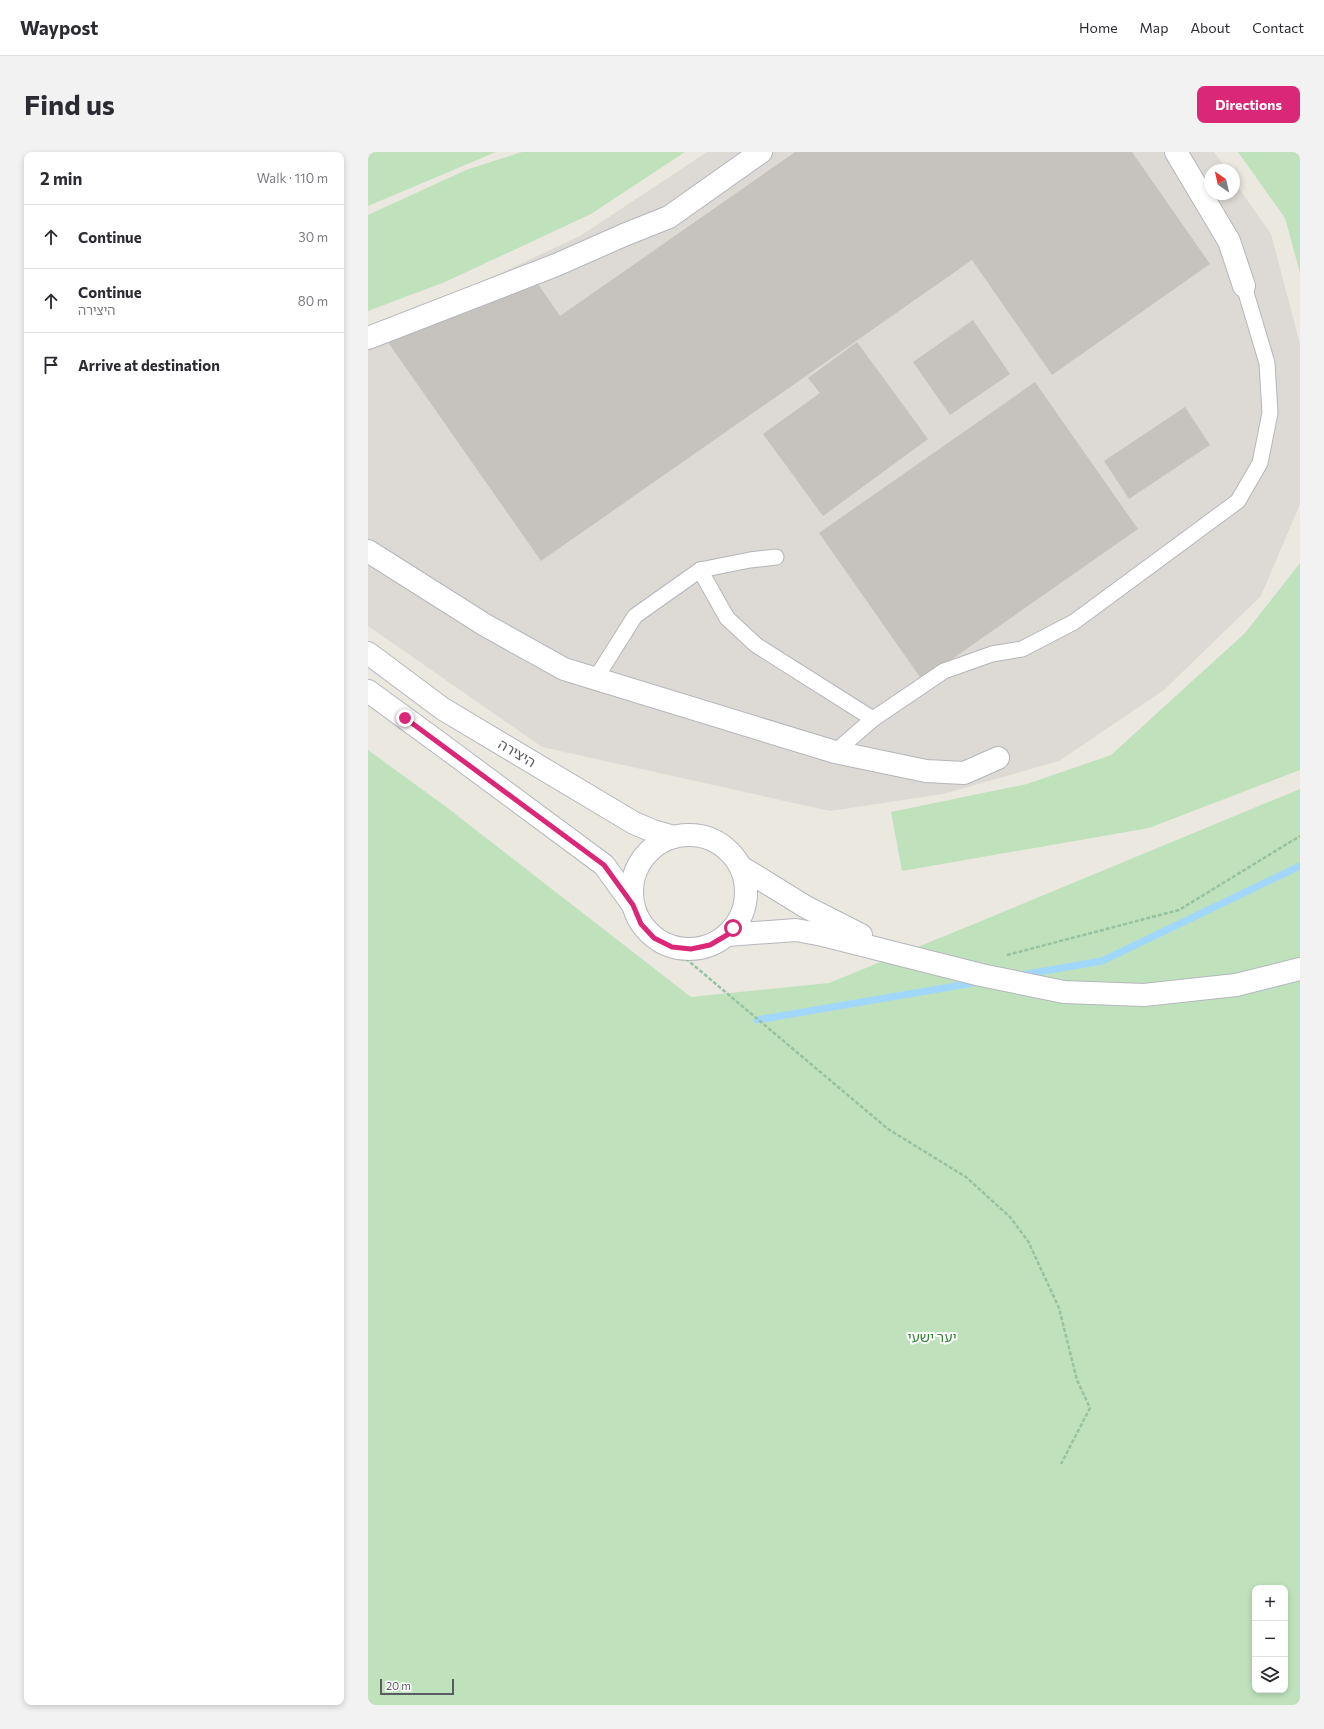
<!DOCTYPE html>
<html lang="en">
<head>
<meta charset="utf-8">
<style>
	:root { --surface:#fff; --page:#f2f2f3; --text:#2b2b33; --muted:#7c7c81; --line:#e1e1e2; --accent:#db2777 }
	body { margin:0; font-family:Commissioner,"Noto Sans Hebrew",sans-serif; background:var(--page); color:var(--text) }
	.controls { position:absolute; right:12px; bottom:12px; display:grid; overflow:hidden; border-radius:8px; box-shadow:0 2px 6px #0003 }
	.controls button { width:36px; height:36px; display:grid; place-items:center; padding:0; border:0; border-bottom:1px solid var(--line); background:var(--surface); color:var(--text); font:20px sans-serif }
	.compass { position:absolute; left:836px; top:12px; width:36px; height:36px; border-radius:50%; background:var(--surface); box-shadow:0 2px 6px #0003; rotate:326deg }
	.scale { position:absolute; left:12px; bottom:10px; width:74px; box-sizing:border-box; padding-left:4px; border:2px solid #595d61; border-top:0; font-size:11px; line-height:14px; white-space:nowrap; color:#595d61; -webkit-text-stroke:3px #fff; paint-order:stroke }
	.stop { position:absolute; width:12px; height:12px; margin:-9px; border:3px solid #db2777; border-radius:50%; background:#fff }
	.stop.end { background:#db2777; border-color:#fff; box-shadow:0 1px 4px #0008 }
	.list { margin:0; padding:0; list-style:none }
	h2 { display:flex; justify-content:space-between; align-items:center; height:52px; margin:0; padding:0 16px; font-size:17px }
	h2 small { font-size:13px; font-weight:400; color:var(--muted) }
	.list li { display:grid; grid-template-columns:26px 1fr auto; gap:12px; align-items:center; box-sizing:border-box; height:64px; padding:0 16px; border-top:1px solid var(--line) }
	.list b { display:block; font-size:15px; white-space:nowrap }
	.list p { margin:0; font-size:13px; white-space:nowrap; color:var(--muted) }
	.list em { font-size:13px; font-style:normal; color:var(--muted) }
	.icon { flex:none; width:22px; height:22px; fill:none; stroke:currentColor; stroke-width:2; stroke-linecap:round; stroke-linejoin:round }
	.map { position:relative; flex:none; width:932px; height:1553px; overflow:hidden; border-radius:8px }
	header { display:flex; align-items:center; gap:24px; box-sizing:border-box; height:56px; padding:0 20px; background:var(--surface); border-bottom:1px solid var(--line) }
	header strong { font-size:19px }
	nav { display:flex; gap:22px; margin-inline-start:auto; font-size:14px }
	.intro { display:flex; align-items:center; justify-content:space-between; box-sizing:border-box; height:96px; padding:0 24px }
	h1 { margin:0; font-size:28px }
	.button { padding:10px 18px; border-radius:8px; background:var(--accent); color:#fff; font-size:14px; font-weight:700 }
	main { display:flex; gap:24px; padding:0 24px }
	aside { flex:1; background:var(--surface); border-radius:8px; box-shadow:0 2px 6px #0003 }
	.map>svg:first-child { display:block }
</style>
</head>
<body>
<header>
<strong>Waypost</strong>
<nav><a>Home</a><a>Map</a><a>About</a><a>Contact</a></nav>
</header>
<div class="intro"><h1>Find us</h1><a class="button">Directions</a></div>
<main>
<aside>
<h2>2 min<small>Walk · 110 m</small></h2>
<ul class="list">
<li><svg class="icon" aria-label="ahead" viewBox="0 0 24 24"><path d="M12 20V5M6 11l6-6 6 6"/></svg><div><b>Continue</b></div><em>30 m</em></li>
<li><svg class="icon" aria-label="ahead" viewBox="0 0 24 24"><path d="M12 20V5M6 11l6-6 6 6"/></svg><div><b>Continue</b><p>היצירה</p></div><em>80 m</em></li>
<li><svg class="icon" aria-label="arrive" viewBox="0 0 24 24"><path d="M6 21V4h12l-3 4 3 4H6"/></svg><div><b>Arrive at destination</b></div></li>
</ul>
</aside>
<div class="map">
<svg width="932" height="1553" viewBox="0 0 932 1553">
	<rect width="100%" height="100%" fill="#ebe8e0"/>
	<path fill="#dddad5" d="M339,0h507l13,18h-17v24h24v-13l37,53 29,110v160l-39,92 -97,94 -105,71 -116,33 -113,17 -288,-64 -174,-121v-298l88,-34 124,-58z"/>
	<g fill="#bfe2bd" fill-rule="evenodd">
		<path d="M0,0h128l-128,54z"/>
		<path d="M154,0h163l-94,62 -146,68 -77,29v-96l98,-45z"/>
		<path d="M870,0h62v121l-15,-55z"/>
		<path d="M932,411v207l-151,58 -247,43 -11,-59 136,-28 84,-29 134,-122z"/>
		<path d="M0,598l77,56 246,191 138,-14 145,-59 326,-135v916h-932zM887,1436h30v102h-30z"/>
	</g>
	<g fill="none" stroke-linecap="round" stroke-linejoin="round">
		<g stroke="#a1d7fb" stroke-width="7">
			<path d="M653,823l81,-14 198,-95"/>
			<path d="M389,868l222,-38"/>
		</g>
	</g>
	<g fill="#c6c3be">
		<path d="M427,0h337l78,112 -158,111 -80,-115 -431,301 -156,-223 153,-54 22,32z"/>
		<path d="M605,168l37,54 -60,41 -37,-53z"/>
		<path d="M489,190l71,97 -105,77 -60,-82 57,-41 -12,-15z"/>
		<path d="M667,230l103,147 -216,151 -103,-147z"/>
		<path d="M817,255l25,38 -81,54 -25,-38z"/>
	</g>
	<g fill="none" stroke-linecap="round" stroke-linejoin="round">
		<defs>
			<g id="lane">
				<path d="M332,418l27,48 29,27 117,74"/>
				<path d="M228,526l39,-62 65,-46 50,-10 26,-3"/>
				<path d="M467,600l38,-33 71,-48 48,-17 30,-5 52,-27 164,-121 22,-38 10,-50 -3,-50 -23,-77"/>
			</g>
			<g id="street">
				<path d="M808,0l53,89 15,45"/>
				<path d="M0,186l188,-73 68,-30 45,-18 92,-65"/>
				<path d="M0,399l117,74 79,44 271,83 91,19 38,2 34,-15"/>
			</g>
			<g id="secondary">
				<path d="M0,501l75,56 191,114 19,8 21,6"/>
				<path d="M0,539l74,54 162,120 29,40"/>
				<circle cx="321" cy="740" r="57"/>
				<path d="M373,715l65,40 55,28"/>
				<path d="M359,783l69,-5 27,5 158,40 83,17 80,3 92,-10 64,-16"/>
			</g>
		</defs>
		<use href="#lane" stroke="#b3b6bb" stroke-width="17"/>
		<use href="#street" stroke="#b3b6bb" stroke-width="24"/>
		<use href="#secondary" stroke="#b4b7bc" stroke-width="24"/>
		<g stroke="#97c2a2" stroke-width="2.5" stroke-dasharray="4 2" stroke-linecap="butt">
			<path d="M304,795l216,182 78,48 44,40 18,24 31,67 18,72 13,28 -29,56"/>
			<path d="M639,803l172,-45 121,-74"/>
		</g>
		<use href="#lane" stroke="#fff" stroke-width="15"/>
		<use href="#street" stroke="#fff" stroke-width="22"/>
		<use href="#secondary" stroke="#fff" stroke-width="22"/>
	</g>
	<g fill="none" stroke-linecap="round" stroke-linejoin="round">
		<path stroke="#db2777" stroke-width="5" d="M37,566l199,147 29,40 8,19 13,14 18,9 19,2 19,-4 17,-10 6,-7"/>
	</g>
	<g text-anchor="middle" stroke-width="4" stroke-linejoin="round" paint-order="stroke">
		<g font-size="14" fill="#595d61" stroke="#fff">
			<text transform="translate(149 601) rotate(31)" y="5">היצירה</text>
		</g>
		<g font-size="14" fill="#388139" stroke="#fff">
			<text x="564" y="1190">יער ישעי</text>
		</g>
	</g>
</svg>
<div class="controls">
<button>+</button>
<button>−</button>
<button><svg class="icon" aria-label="layers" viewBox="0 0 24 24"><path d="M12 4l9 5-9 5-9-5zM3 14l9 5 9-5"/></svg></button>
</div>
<svg class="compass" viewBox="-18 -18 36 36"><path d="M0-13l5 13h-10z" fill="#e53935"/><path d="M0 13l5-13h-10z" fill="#7c7c81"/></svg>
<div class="scale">20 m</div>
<div class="stop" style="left:365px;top:776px"></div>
<div class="stop end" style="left:37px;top:566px"></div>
</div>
</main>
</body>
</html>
